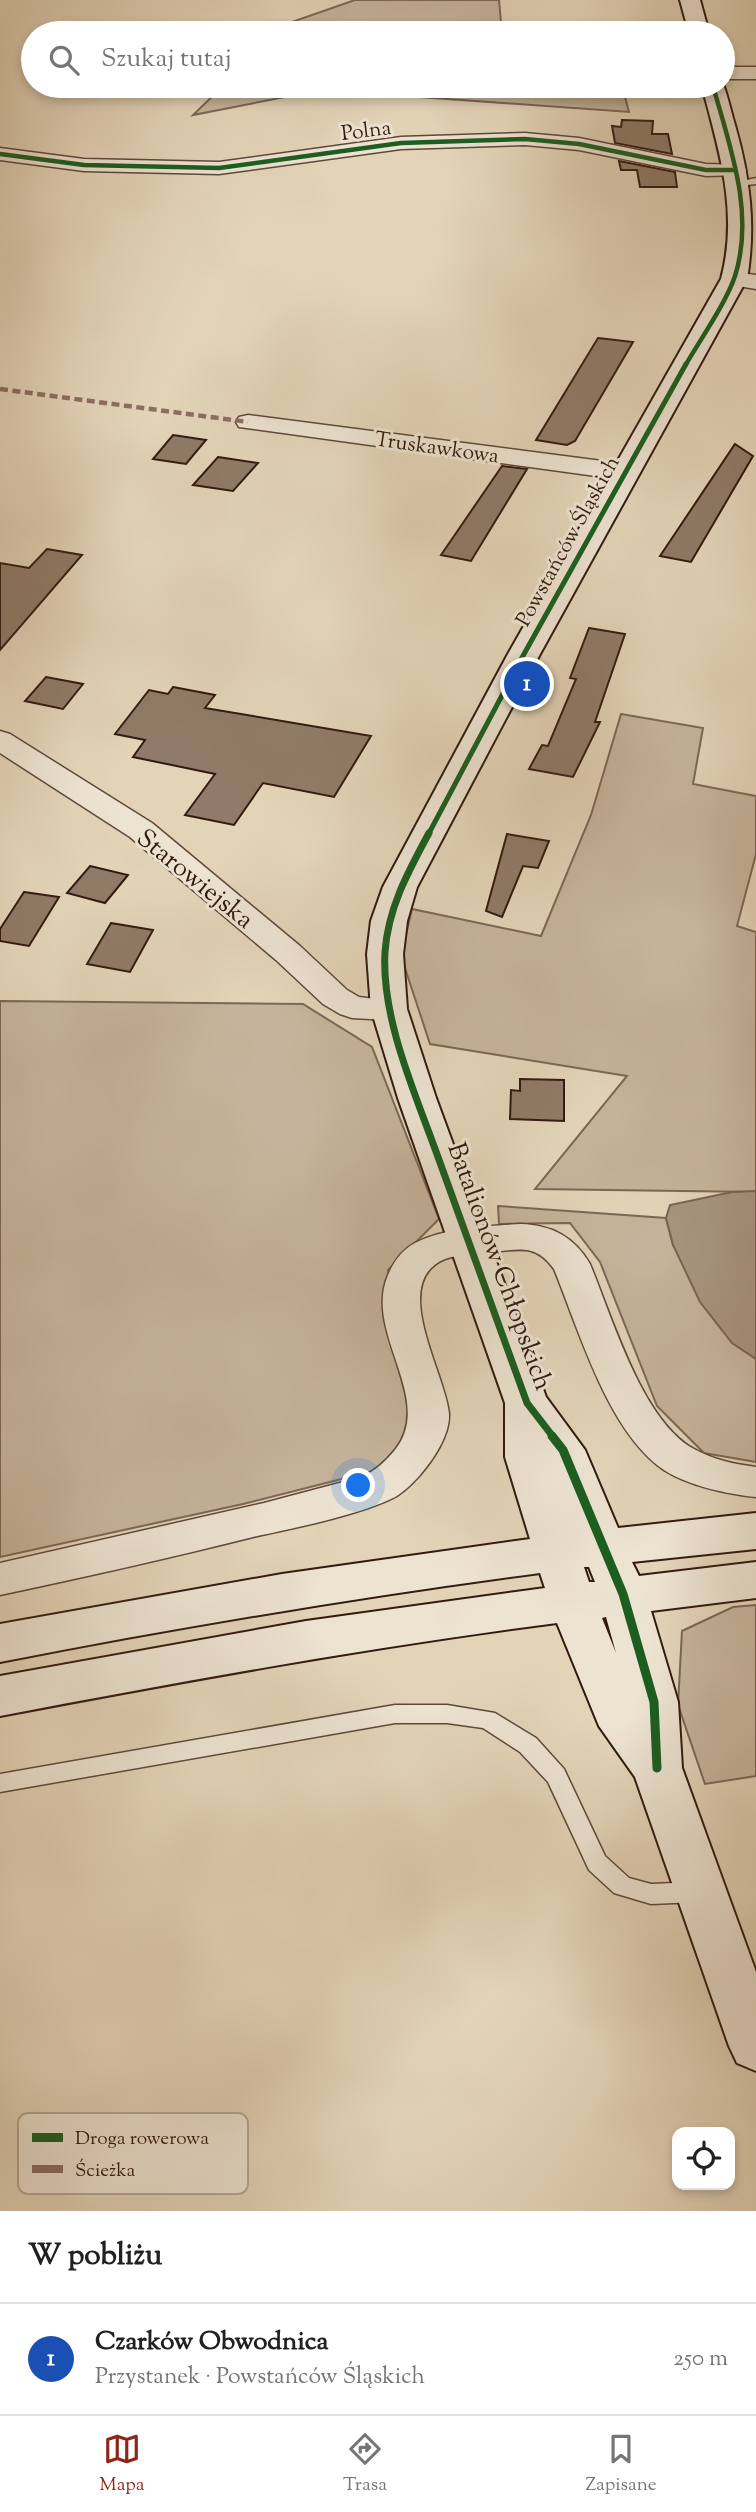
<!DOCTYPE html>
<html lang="pl">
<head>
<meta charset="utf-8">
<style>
	:root { --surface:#fff; --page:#f6f6f6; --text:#202124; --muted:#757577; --line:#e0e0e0; --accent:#8f2418 }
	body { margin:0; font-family:"Sorts Mill Goudy",serif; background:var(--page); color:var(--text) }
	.controls { position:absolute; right:21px; bottom:21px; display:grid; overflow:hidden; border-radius:14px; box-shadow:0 4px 10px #0003 }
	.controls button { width:63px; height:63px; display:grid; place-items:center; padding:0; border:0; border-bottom:2px solid var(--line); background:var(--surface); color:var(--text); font:35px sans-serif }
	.you { position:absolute; left:359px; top:1486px; width:24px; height:24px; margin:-18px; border:5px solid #fff; border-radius:50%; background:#1a73e8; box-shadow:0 0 0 10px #1a73e833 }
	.badge { display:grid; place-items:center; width:46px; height:46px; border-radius:50%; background:var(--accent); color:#fff; font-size:23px; font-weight:700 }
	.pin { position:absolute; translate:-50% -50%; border:4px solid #fff; box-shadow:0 2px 7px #0006 }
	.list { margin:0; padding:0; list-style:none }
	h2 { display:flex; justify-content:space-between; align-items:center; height:91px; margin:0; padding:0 28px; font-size:30px }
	h2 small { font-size:23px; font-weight:400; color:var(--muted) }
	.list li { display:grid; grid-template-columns:46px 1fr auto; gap:21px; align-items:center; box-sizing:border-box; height:112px; padding:0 28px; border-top:2px solid var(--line) }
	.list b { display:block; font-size:26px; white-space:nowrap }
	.list p { margin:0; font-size:23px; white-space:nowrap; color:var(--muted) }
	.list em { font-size:23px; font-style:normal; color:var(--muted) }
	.icon { flex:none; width:38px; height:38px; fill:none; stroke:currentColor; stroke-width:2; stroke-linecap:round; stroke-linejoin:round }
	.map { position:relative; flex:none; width:756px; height:2211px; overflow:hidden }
	.search { position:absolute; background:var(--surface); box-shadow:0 4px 10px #0003; left:21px; right:21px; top:21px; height:77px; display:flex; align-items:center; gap:18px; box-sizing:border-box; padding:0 24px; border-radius:38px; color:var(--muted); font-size:26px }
	.sheet { height:203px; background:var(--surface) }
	nav { display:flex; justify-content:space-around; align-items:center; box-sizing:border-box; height:98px; border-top:2px solid var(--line); background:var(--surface); font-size:19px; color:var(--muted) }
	nav a { display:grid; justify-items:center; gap:4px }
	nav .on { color:var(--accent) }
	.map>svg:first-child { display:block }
</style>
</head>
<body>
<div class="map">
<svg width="756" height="2211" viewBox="0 0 756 2211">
	<rect width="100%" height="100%" fill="#e3d4b8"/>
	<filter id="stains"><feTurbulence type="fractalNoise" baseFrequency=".00286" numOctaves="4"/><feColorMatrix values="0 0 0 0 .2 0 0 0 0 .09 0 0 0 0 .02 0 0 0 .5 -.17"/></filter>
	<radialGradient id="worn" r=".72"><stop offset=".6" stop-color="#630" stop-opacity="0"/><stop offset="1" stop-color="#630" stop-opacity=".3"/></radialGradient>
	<g fill="#c5b49b" stroke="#7c6756" stroke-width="2">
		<path d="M355,0h144l3,33h-227l8,-8z"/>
		<path d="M223,86h399l7,26 -308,-22 -128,25z"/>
		<path d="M621,714l82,14 -10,56 63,12v58l-19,72 19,6v260l-221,-3 92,-113 -197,-32 -29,-88 11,-47 129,27 50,-121z"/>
		<path d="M0,1001l303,3 69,43 67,172 -51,51 21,148 -4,24 -20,26 -142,36 -243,53z"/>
		<path d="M498,1206l168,12 7,27 83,112v105l-52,-9 -47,-47 -57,-144 -30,-39 -71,1z"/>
		<path d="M756,1605v171l-51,8 -27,-79 4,-74 51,-24z"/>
	</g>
	<path fill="#a7957f" stroke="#796453" stroke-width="2" d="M756,1191v168l-24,-16 -32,-41 -27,-57 -7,-27 4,-13 62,-13z"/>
	<g fill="#8f7b67" stroke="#331a10" stroke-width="2">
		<path d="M622,120l31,1 -1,13h16l4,20 -57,-11 -3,-17 9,1z"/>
		<path d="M619,161l56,11 2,15h-37l-3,-17h-16z"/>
		<path d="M598,338l35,4 -58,99 -8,4 -31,-5z"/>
		<path d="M173,435l33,5 -20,24 -33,-5z"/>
		<path d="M735,444l18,12 -62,106 -31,-6z"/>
		<path d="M218,457l40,6 -25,28 -40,-6z"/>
		<path d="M502,466l25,3 -56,92 -30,-6z"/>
		<path d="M47,549l35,6 -82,95v-87l29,5z"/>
		<path d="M589,628l36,6 -30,88h5l-27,55 -44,-8 13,-24 6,1 28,-67 -6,-1z"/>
		<path d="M46,677l37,7 -20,25 -38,-8z"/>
		<path d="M173,687l42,8 -10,13 166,28 -37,61 -71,-14 -29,42 -49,-10 30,-41 -82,-17 12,-17 -30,-6 34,-44 19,4z"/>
		<path d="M507,834l42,7 -11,27 -15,-2 -21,51 -16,-6z"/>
		<path d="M90,866l38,9 -23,28 -38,-10z"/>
		<path d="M24,892l35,5 -30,49 -29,-5v-12z"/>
		<path d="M111,923l42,7 -23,42 -43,-8z"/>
		<path d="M520,1079l44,1v41l-54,-2 1,-29 9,1z"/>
	</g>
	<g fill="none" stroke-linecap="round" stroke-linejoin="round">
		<defs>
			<g id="lane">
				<path d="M756,178v6l-18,2 -5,-3z"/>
				<path d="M395,1705h52l48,8 41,25 28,31 41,87 24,22 22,6 46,-2 8,3 4,7 -4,7 -8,3 -46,2 -37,-11 -25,-23 -41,-88 -28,-30 -37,-24 -36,-5h-52l-395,69v-18z"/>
			</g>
			<g id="street">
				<rect x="723" y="67" width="33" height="12"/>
				<path d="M525,133l54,5 127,26 37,1 3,5 -3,5 -37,1 -127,-26 -54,-5 -124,4 -182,25 -135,-3 -84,-11v-12l84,11 135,3 182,-25z"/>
				<path d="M734,272l22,3v14l-30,-5 -3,-5 3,-5z"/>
				<path d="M248,415l377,49 9,3 4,5 -4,5 -9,3 -386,-53 -3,-5 3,-5z"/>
				<path d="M0,731l10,3 142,89 148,123 47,44 12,7 42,5 5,7 -5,7 -12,4 -37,-2 -12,-4 -17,-10 -47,-44 -146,-123 -130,-84z"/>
				<path d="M521,1224c31,1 53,13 69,40 22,53 52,157 104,185 20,11 40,15 62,18v30c-29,-3 -67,-11 -92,-27 -56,-38 -85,-140 -110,-201 -18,-25 -34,-20 -61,-17 -16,2 -33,2 -48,7 -57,23 1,115 4,155 1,21 -16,46 -29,61 -8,9 -18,19 -29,24 -36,17 -97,29 -138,38 -84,21 -168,40 -253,58v-32l264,-60 98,-26c13,-6 24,-16 33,-27 41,-51 -32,-117 -7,-175 6,-14 14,-25 27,-32 31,-16 73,-17 106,-19z"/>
			</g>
			<g id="secondary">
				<path d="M680,0h20l9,33h-20z"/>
				<path d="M723,84c5,13 8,28 12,41 15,52 21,101 12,154l-207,375 -123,233 -10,34 -4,33 4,55 29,89 110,299 39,53 33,78 138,-15v36l-124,13 7,14 117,-14v36l-105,13 27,91 4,66 74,204v99l-19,-8 -8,-17 -94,-269 -36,-51 -42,-103c-187,24 -372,58 -557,93v-40l306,-55 239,-33 -5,-15c-181,24 -361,54 -540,89v-38l282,-50 248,-35 -25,-82v-54l-107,-305 -27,-89 -4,-55 4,-33 12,-34 125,-233 213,-375c18,-67 -2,-128 -19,-193zM584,1567h5l6,15h-6zM606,1617l10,36 -14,-35z"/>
			</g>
		</defs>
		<use href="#lane" stroke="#5f483a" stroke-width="3"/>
		<use href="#street" stroke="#5f483a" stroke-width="3"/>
		<use href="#secondary" stroke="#331a10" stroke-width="4"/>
		<use href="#lane" fill="#ede3d1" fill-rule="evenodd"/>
		<use href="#street" fill="#ede3d1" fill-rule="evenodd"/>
		<use href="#secondary" fill="#ede3d1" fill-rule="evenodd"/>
		<path stroke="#8d6e63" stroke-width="4.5" stroke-dasharray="8 4.5" stroke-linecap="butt" d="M0,389l248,33"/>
		<defs>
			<g id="cycleway-far3">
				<path d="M0,154l84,11 135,3 182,-25 124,-4 54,5 127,26h29"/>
				<path d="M685,366c15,-26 41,-63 50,-90 20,-63 -5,-129 -22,-190"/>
			</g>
			<path id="cycleway-far2" d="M428,835l96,-181 162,-290"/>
			<path id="cycleway-far1" d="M429,833c-21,39 -41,75 -44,119 -4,67 31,143 53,205 30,82 59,164 89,246l27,35"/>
			<path id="cycleway" d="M552,1436l11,14 60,144 31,108 3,66"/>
		</defs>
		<use href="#cycleway-far3" stroke="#ede3d1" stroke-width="7"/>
		<use href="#cycleway-far2" stroke="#ede3d1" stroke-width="9"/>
		<use href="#cycleway-far1" stroke="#ede3d1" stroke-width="11"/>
		<use href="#cycleway" stroke="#ede3d1" stroke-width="13"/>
		<use href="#cycleway-far3" stroke="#1b5e20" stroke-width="4.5"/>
		<use href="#cycleway-far2" stroke="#1b5e20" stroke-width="5"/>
		<use href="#cycleway-far1" stroke="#1b5e20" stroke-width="7"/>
		<use href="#cycleway" stroke="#1b5e20" stroke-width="9"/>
	</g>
	<g text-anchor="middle" stroke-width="6" stroke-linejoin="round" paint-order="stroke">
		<g font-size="21" fill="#331a10" stroke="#ede3d1">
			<text transform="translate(366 130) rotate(-7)" y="7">Polna</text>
			<text transform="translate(437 447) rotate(8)" y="7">Truskawkowa</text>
			<text transform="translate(567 541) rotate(-61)" y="7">Powstańców Śląskich</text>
		</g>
		<g font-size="26" fill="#331a10" stroke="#ede3d1">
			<text transform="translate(196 878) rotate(39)" y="9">Starowiejska</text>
			<text transform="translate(501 1266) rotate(70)" y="9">Batalionów Chłopskich</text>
		</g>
	</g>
	<rect x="18" y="2113" width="230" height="81" rx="10" fill="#ede3d1" stroke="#b5a797" stroke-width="2"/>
	<rect x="32" y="2133" width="31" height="9" fill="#1b5e20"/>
	<rect x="32" y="2165" width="31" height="8" fill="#8d6e63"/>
	<g font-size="19" fill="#331a10">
		<text x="75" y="2144">Droga rowerowa</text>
		<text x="75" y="2176">Ścieżka</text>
	</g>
	<rect width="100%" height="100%" filter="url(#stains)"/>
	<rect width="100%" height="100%" fill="url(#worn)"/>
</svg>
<div class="controls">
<button><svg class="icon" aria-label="locate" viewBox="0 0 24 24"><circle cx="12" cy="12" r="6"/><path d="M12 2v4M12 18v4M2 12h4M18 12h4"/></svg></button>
</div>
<div class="you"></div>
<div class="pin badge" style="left:527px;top:684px;background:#1a4fb4">1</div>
<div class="search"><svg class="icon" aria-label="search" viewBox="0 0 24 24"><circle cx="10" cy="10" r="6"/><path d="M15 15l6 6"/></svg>Szukaj tutaj</div>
</div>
<section class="sheet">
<h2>W pobliżu<small></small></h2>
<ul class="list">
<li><span class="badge" style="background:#1a4fb4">1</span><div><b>Czarków Obwodnica</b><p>Przystanek · Powstańców Śląskich</p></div><em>250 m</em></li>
</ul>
</section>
<nav>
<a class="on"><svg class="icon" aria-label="map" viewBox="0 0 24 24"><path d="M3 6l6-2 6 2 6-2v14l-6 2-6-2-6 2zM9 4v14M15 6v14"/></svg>Mapa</a>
<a><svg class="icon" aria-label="directions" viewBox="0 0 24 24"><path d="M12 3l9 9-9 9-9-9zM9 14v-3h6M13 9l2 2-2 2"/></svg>Trasa</a>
<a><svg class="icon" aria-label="saved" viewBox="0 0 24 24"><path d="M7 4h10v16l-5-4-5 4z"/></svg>Zapisane</a>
</nav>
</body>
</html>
